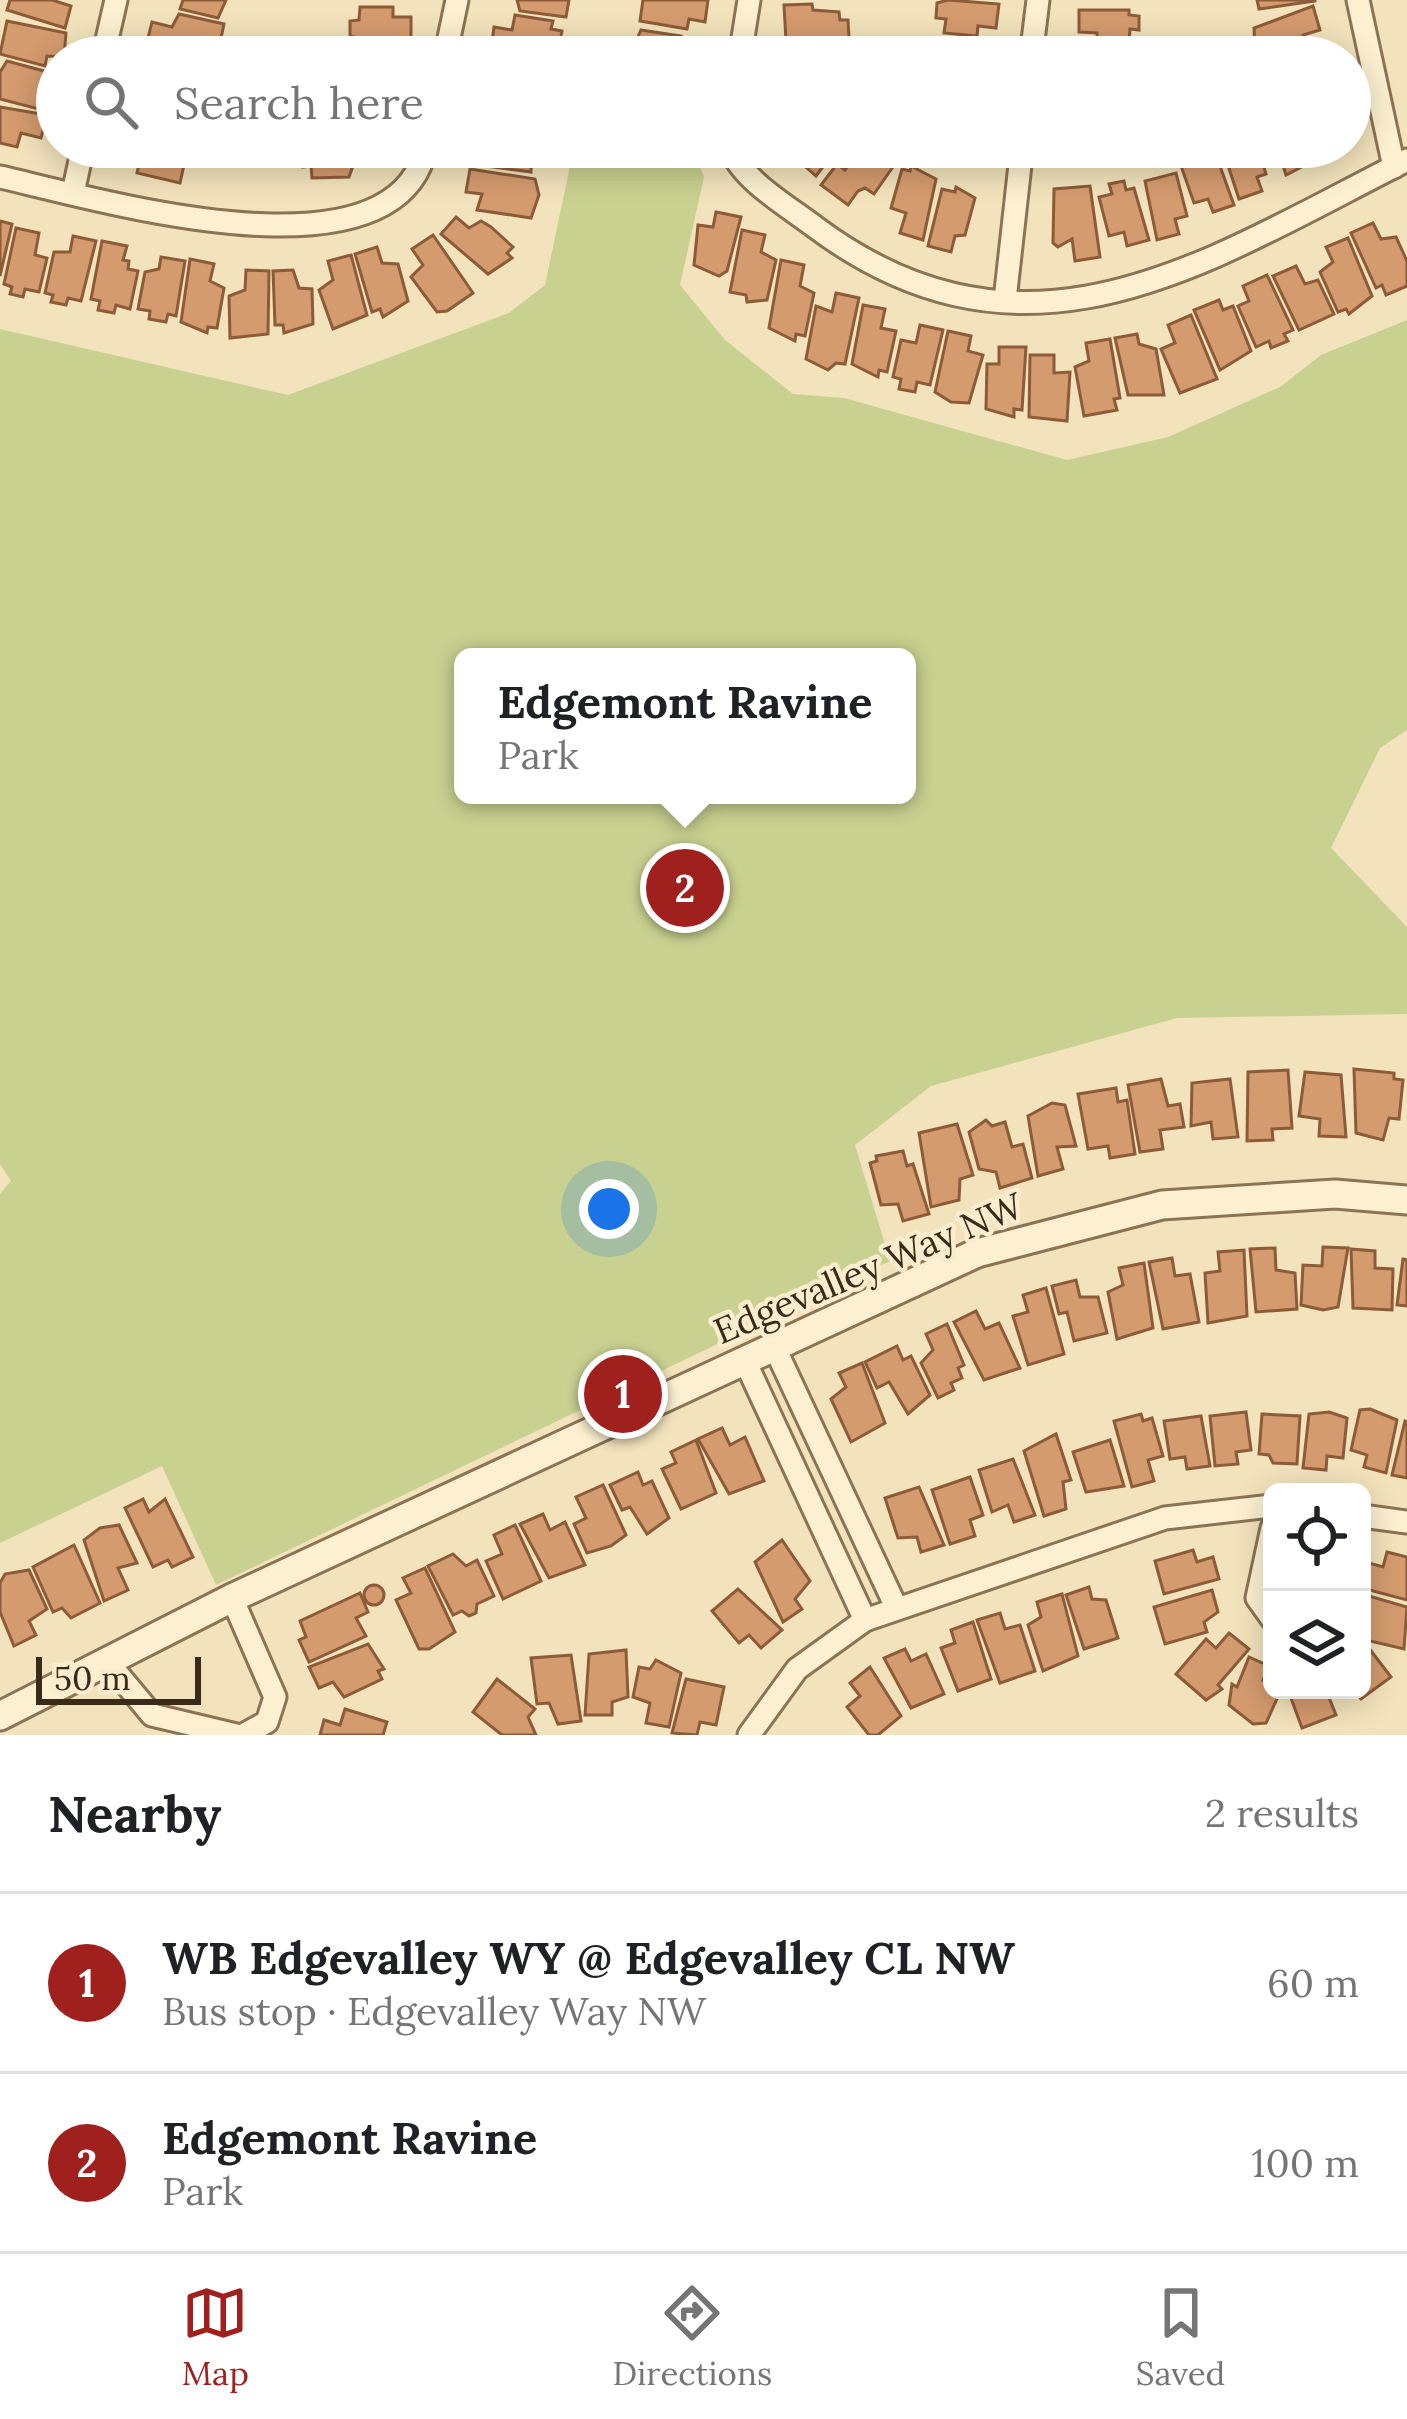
<!DOCTYPE html>
<html lang="en">
<head>
<meta charset="utf-8">
<style>
	:root { --surface:#fff; --page:#f6f6f6; --text:#202124; --muted:#757577; --line:#e0e0e0; --accent:#a0201e }
	body { margin:0; font-family:Lora,serif; background:var(--page); color:var(--text) }
	.controls { position:absolute; right:36px; bottom:36px; display:grid; overflow:hidden; border-radius:18px; box-shadow:0 6px 30px #0003 }
	.controls button { width:108px; height:108px; display:grid; place-items:center; padding:0; border:0; border-bottom:3px solid var(--line); background:var(--surface); color:var(--text); font:60px sans-serif }
	.scale { position:absolute; left:36px; bottom:30px; width:165px; box-sizing:border-box; padding-left:12px; border:6px solid #392a1a; border-top:0; font-size:33px; line-height:42px; white-space:nowrap; color:#392a1a; -webkit-text-stroke:9px #f9edcd; paint-order:stroke }
	.you { position:absolute; left:609px; top:1209px; width:42px; height:42px; margin:-30px; border:9px solid #fff; border-radius:50%; background:#1a73e8; box-shadow:0 0 0 18px #1a73e833 }
	.badge { display:grid; place-items:center; width:78px; height:78px; border-radius:50%; background:var(--accent); color:#fff; font-size:39px; font-weight:700 }
	.pin { position:absolute; translate:-50% -50%; border:6px solid #fff; box-shadow:0 3px 12px #0006 }
	.popup { position:absolute; left:454px; top:648px; width:462px; height:156px; box-sizing:border-box; display:grid; place-content:center; border-radius:18px; background:var(--surface); filter:drop-shadow(0 3px 9px #0005); font-size:39px; white-space:nowrap; color:var(--muted) }
	.popup b { font-size:45px; color:var(--text) }
	.popup::after { content:''; position:absolute; left:50%; top:100%; margin-left:-24px; border:24px solid transparent; border-top-color:var(--surface) }
	.list { margin:0; padding:0; list-style:none }
	h2 { display:flex; justify-content:space-between; align-items:center; height:156px; margin:0; padding:0 48px; font-size:51px }
	h2 small { font-size:39px; font-weight:400; color:var(--muted) }
	.list li { display:grid; grid-template-columns:78px 1fr auto; gap:36px; align-items:center; box-sizing:border-box; height:180px; padding:0 48px; border-top:3px solid var(--line) }
	.list b { display:block; font-size:45px; white-space:nowrap }
	.list p { margin:0; font-size:39px; white-space:nowrap; color:var(--muted) }
	.list em { font-size:39px; font-style:normal; color:var(--muted) }
	.icon { flex:none; width:66px; height:66px; fill:none; stroke:currentColor; stroke-width:2; stroke-linecap:round; stroke-linejoin:round }
	.map { position:relative; flex:none; width:1407px; height:1735px; overflow:hidden }
	.search { position:absolute; background:var(--surface); box-shadow:0 6px 30px #0003; left:36px; right:36px; top:36px; height:132px; display:flex; align-items:center; gap:30px; box-sizing:border-box; padding:0 42px; border-radius:66px; color:var(--muted); font-size:45px }
	.sheet { height:516px; background:var(--surface) }
	nav { display:flex; justify-content:space-around; align-items:center; box-sizing:border-box; height:168px; border-top:3px solid var(--line); background:var(--surface); font-size:33px; color:var(--muted) }
	nav a { display:grid; justify-items:center; gap:6px }
	nav .on { color:var(--accent) }
	.map>svg:first-child { display:block }
</style>
</head>
<body>
<div class="map">
<svg width="1407" height="1735" viewBox="0 0 1407 1735">
	<rect width="100%" height="100%" fill="#f2e3bc"/>
	<path fill="#c8d190" fill-rule="evenodd" d="M574,147h118l12,30 -24,108 45,55 68,54 51,4 223,62 101,-23 112,-50 41,-32 86,-35v410l-27,18 -49,100 76,79v87l-230,4 -246,68 -76,59 35,116 -674,324 -54,-119 -162,77v-349l11,-13 -11,-17v-835l288,66 221,-82 36,-28zM463,657h444v138h-444z"/>
	<g fill="#d49b6e" stroke="#8d5b38" stroke-width="3">
		<path d="M10,0h42l19,6 -6,22 -58,-18z"/>
		<path d="M183,0h-1h44l-8,18 -38,-9z"/>
		<path d="M517,0h52l-3,17 -46,-6z"/>
		<path d="M643,0h65l-3,22 -16,-3 -2,10 -47,-8z"/>
		<path d="M948,0l51,4 -3,24 -18,-2 -1,10 -33,-3 2,-14 -10,-1 1,-15z"/>
		<path d="M1257,0h58v1l-56,8z"/>
		<path d="M812,4l1,6 26,2 1,8h8l1,18h-8l1,12 -44,3v-13l-12,1 -2,-36z"/>
		<path d="M1313,6l7,24 -17,5 2,15 -23,7 -27,-5 -1,-24z"/>
		<path d="M360,7h33v10h18v23l-26,5 -35,-9v-15l9,-1z"/>
		<path d="M1079,10h50v5l10,1v14l-9,-1 -1,15 -32,-1v-10l-18,-1z"/>
		<path d="M179,14l45,10 -7,33 -71,-11 6,-24 20,5z"/>
		<path d="M515,15l38,6 -2,8 11,2 -3,15 -10,-2 -2,13 -56,-8 3,-22 18,3z"/>
		<path d="M7,21l59,12 -2,24 -17,-1 -2,10 -45,-12z"/>
		<path d="M641,30l40,6 -2,15 22,6h-64l-5,-6z"/>
		<path d="M941,40l36,7 5,10h-52l1,-6 7,1z"/>
		<path d="M401,49v8h-60v-5z"/>
		<path d="M1094,50h34l-1,7h-33z"/>
		<path d="M7,61l37,10 1,14 12,3 -7,24 -50,-13v-27z"/>
		<path d="M0,107l47,8 -6,23 -20,-5 -4,14 -17,-4z"/>
		<path d="M126,147h62l-8,36 -43,-10 3,-13 -16,-4z"/>
		<path d="M386,147l1,13 -33,3 -5,14 -37,1 -1,-12 -8,1 -1,-18 8,-2z"/>
		<path d="M471,147h61l-1,25 -62,-8z"/>
		<path d="M805,147h33l-22,29 -18,-16z"/>
		<path d="M861,147h18l16,17 -21,30 -9,-6 -7,3 -10,14 -27,-20 16,-21 8,6z"/>
		<path d="M1205,147l3,10 8,-2 18,50 -21,7 -5,-13 -14,4 -13,-37 13,-5 -3,-9z"/>
		<path d="M1222,147h36l8,27 -9,3 5,14 -23,8z"/>
		<path d="M1266,147h40l5,15 -25,13 -5,-16 -10,4z"/>
		<path d="M911,166l25,13 -13,61 -23,-7 6,-20 -15,-5 11,-39 8,2z"/>
		<path d="M470,169l65,10 4,16 -8,23 -54,-8 5,-16 -16,-2z"/>
		<path d="M1176,173l11,43 -12,3 4,15 -22,6 -12,-59z"/>
		<path d="M1124,181l2,9 8,-2 15,52 -22,6 -3,-14 -15,4 -10,-39 13,-3 -3,-10z"/>
		<path d="M1090,186l10,71 -25,4 -3,-22 -14,8 -5,-4 1,-54z"/>
		<path d="M956,187l19,11 -10,37 -10,1 -4,16 -23,-6 14,-57 13,3z"/>
		<path d="M716,212l25,5 -14,54 -8,5 -25,-11 4,-40 15,2z"/>
		<path d="M456,217l13,11 12,-7 10,6 22,20 -6,6 5,5 -24,16 -47,-40z"/>
		<path d="M0,221l12,3 -12,52z"/>
		<path d="M1373,223l8,16 15,-2 11,24v25l-21,9 -4,-10 -6,3 -25,-55z"/>
		<path d="M16,228l23,5 -4,22 12,3 -8,34 -14,-3 -2,8 -13,-3 2,-7 -8,-3z"/>
		<path d="M742,230l23,5 -4,17 15,8 -9,40 -20,2 -1,-7 -16,-3z"/>
		<path d="M433,235l40,58 -26,18 -10,1 -26,-35 12,-12 -11,-16z"/>
		<path d="M73,236l23,5 -15,60 -13,-3 -2,7 -15,-3 2,-7 -8,-2 9,-41h16z"/>
		<path d="M1348,238l24,58 -23,18 -3,-5 -8,3 -18,-40 13,-10 -7,-15z"/>
		<path d="M102,241l25,5 -4,14 6,1 -1,8 10,2 -8,38 -14,-4 -2,8 -16,-3 2,-9 -9,-2z"/>
		<path d="M377,247l5,16 16,1 10,37 -25,16 -3,-8 -8,3 -17,-58z"/>
		<path d="M351,255l16,60 -34,14 -14,-39 14,-10 -5,-19z"/>
		<path d="M161,257l24,4 -9,55 -8,-2 -2,8 -17,-3 1,-8 -12,-2 7,-37 14,-3z"/>
		<path d="M190,259l24,5 -4,17 14,7 -7,40 -9,-1 -1,6 -26,-11z"/>
		<path d="M781,260l23,5 -4,21 14,7 -9,43 -9,-2 -1,7 -26,-13z"/>
		<path d="M1296,266l9,18 13,-4 16,34 -35,16 -26,-54z"/>
		<path d="M246,270l23,1 -1,63 -38,4 -1,-42 16,-6z"/>
		<path d="M293,270l6,18 13,1 1,35 -29,9 -1,-8h-8l-2,-54z"/>
		<path d="M1267,275l26,55 -9,4 4,7 -17,7 -2,-7 -13,6 -18,-41 11,-5 -6,-15z"/>
		<path d="M836,293l23,5 -14,66 -9,-1 -8,7 -22,-11 10,-53 16,6z"/>
		<path d="M1219,300l4,10 10,-4 18,45 -31,19 -26,-60z"/>
		<path d="M863,305l22,4 -4,19 15,3 -9,41 -8,-2 -1,7 -26,-13z"/>
		<path d="M1191,315l26,64 -37,14 -19,-44 14,-6 -7,-18z"/>
		<path d="M920,325l23,5 -13,55 -13,-3 -2,10 -16,-3 2,-10 -8,-2 8,-37 15,3z"/>
		<path d="M948,331l23,5 -3,15 15,4 -14,48 -18,-1 -16,-10z"/>
		<path d="M1137,334l2,10 17,5 8,46h-36l-13,-57z"/>
		<path d="M1110,339l10,59 -6,1 3,11 -33,6 -9,-49 14,-6 -3,-18z"/>
		<path d="M999,347h27l-4,63 -8,-1v8l-28,-8 1,-45h12z"/>
		<path d="M1030,355h24v18l16,-1 -3,49 -38,-4z"/>
		<path d="M1354,1069l40,4v6l9,1 -4,39 -10,-1 -6,22 -27,-7z"/>
		<path d="M1288,1070l4,58 -20,1 1,11 -26,1 1,-69z"/>
		<path d="M1305,1072l36,3 5,62 -27,-1 1,-17 -21,-3z"/>
		<path d="M1161,1079l7,27 12,-2 4,23 -24,3 3,19 -23,3 -12,-67z"/>
		<path d="M1230,1079l8,58 -25,2 -2,-17 -20,4 1,-43z"/>
		<path d="M1116,1088l2,14 9,-2 8,54 -25,4 -2,-12 -20,3 -10,-55z"/>
		<path d="M1052,1103l13,2 11,41 -19,1 6,22 -25,7 -10,-60z"/>
		<path d="M986,1120l6,6 13,-4 7,25 11,-3 9,34 -32,10 -4,-16 -17,-3 -10,-37z"/>
		<path d="M957,1124l16,51 -13,4 -1,21 -28,7 -12,-74z"/>
		<path d="M903,1151l4,15 6,-2 16,50 -26,7 -5,-17 -17,1 -11,-42 7,-2 -1,-5z"/>
		<path d="M1323,1247l25,1 -10,59 -15,3 -22,-5 2,-40 19,1z"/>
		<path d="M1275,1248l1,22 19,3 2,36 -41,3 -6,-63z"/>
		<path d="M1351,1249l24,2v17l18,1 -1,41 -39,-2z"/>
		<path d="M1244,1250l3,66 -39,7 -3,-50 15,-2 -2,-19z"/>
		<path d="M1172,1258l3,18 15,-2 9,48 -36,7 -14,-67z"/>
		<path d="M1403,1259l4,1v46l-10,-1z"/>
		<path d="M1144,1263l9,65 -36,11 -9,-47 15,-7 -4,-17z"/>
		<path d="M1076,1280l4,17h18l9,36 -33,8 -7,-29 -8,2 -7,-28z"/>
		<path d="M1046,1288l18,66 -36,11 -15,-49 15,-4 -5,-17z"/>
		<path d="M976,1311l9,18 14,-6 21,45 -36,12 -30,-58z"/>
		<path d="M947,1324l17,41 -6,3 4,10 -11,5 3,7 -16,8 -17,-35 12,-13 -7,-16z"/>
		<path d="M897,1346l6,14 8,-4 19,39 -22,19 -19,-32 -12,6 -12,-26z"/>
		<path d="M862,1363l23,60 -34,19 -20,-43 15,-12 -7,-14z"/>
		<path d="M1370,1409l27,11 -11,53 -22,-6 3,-12 -16,-5 9,-40z"/>
		<path d="M1246,1412l5,38 -15,2 2,12 -23,2 -5,-50z"/>
		<path d="M1329,1412l18,6 -4,40 -16,-2 -1,14 -23,-2 6,-54z"/>
		<path d="M1141,1414l2,7 9,-3 11,38 -15,4 6,21 -22,6 -18,-66z"/>
		<path d="M1262,1414l38,2 -3,48 -24,-1 -4,-8 -10,-1z"/>
		<path d="M1201,1416l9,50 -23,3 -2,-12 -15,2 -6,-38z"/>
		<path d="M1405,1421l2,1v56l-15,-3z"/>
		<path d="M722,1428l8,17 15,-8 19,44 -35,13 -31,-55z"/>
		<path d="M1056,1434l15,46 -8,2 3,27 -22,7 -20,-65z"/>
		<path d="M696,1440l20,53 -35,16 -19,-40 14,-6 -5,-11z"/>
		<path d="M1110,1440l14,46 -38,6 -13,-40z"/>
		<path d="M1013,1459l22,56 -21,7 -6,-17 -16,7 -13,-42z"/>
		<path d="M638,1472l5,13 9,-4 17,37 -22,16 -17,-27 -8,3 -12,-25z"/>
		<path d="M970,1477l13,38 -13,5 5,16 -25,8 -18,-54z"/>
		<path d="M603,1485l23,50 -15,11 -24,7 -13,-29 12,-6 -10,-21z"/>
		<path d="M919,1487l25,58 -23,7 -4,-15 -19,1 -13,-40z"/>
		<path d="M143,1499l6,13 16,-13 28,58 -21,10 -4,-7 -15,7 -28,-59z"/>
		<path d="M543,1514l7,16 15,-8 20,43 -36,13 -29,-54z"/>
		<path d="M119,1525l18,38 -19,5 10,22 -24,11 -20,-61 16,-12z"/>
		<path d="M515,1525l26,56 -38,18 -17,-38 16,-7 -8,-19z"/>
		<path d="M782,1540l28,41 -15,18 7,10 -19,13 -28,-60z"/>
		<path d="M74,1545l26,58 -29,15 -9,-10 -9,4 -20,-45z"/>
		<path d="M1193,1550l4,12 16,-5 6,22 -55,15 -9,-33z"/>
		<path d="M1387,1552l20,5v43l-45,-12v-27l21,6z"/>
		<path d="M453,1554l13,12 11,-6 17,36 -17,8 -1,9 -7,3 -7,-5 -9,4 -25,-49z"/>
		<path d="M425,1568l30,64 -26,17h-10l-23,-49 15,-7 -8,-15z"/>
		<path d="M29,1570l18,39 -18,12 7,14 -22,11 -14,-34v-29l5,-9z"/>
		<circle cx="374" cy="1595" r="10"/>
		<path d="M1089,1587l3,12 14,1 12,38 -34,11 -18,-54z"/>
		<path d="M738,1589l44,41 -21,18 -12,-13 -10,8 -27,-32z"/>
		<path d="M1212,1590l6,22 -14,10 3,10 -42,12 -11,-37z"/>
		<path d="M360,1593l8,19 -12,6 10,18 -57,26 -10,-22 7,-3 -6,-16z"/>
		<path d="M1062,1594l16,62 -35,15 -15,-46 13,-8 -4,-15z"/>
		<path d="M1362,1594l45,13 -3,42 -38,-9z"/>
		<path d="M1000,1613l5,16 15,-4 15,46 -35,12 -23,-63z"/>
		<path d="M973,1622l18,57 -33,12 -17,-43 14,-5 -4,-13z"/>
		<path d="M1229,1633l20,16 -31,36 4,4 -16,11 -30,-26 30,-35 10,9z"/>
		<path d="M1365,1643l26,34 -30,22 -7,-9h8z"/>
		<path d="M368,1644l16,25 -6,2 4,8 -38,18 -11,-15 -14,6 -10,-21z"/>
		<path d="M905,1649l6,12 15,-7 18,40 -33,14 -27,-50z"/>
		<path d="M626,1650l2,47 -16,5v13h-27l4,-61z"/>
		<path d="M571,1655l10,66 -23,3 -9,-21 -12,1 -6,-46z"/>
		<path d="M1249,1657l20,9 -6,14h9v10h9l-15,33 -13,1 -24,-19 3,-21 5,3z"/>
		<path d="M656,1660l25,13 -12,54 -23,-4 4,-20 -17,-6 6,-30 11,2z"/>
		<path d="M870,1667l31,49 -23,19h-9l-22,-28 13,-11 -10,-13z"/>
		<path d="M497,1679l38,30 -7,8 8,18h-34l-29,-23z"/>
		<path d="M686,1679l38,8 -8,38 -16,-3 -3,13 -25,-2z"/>
		<path d="M1326,1690l10,25 -34,13 -14,-38z"/>
		<path d="M345,1709l42,13 -4,13h-63l4,-15 16,5z"/>
	</g>
	<g fill="none" stroke-linecap="round" stroke-linejoin="round">
		<defs>
			<g id="minor">
				<path d="M1358,0l36,167"/>
				<path d="M103,57l13,-57"/>
				<path d="M445,57l12,-57"/>
				<path d="M740,57l9,-57"/>
				<path d="M1031,57l7,-57"/>
				<path d="M730,147c10,32 59,60 85,80 213,159 394,33 592,-67"/>
				<path d="M0,177c94,21 396,112 426,-30"/>
				<path d="M73,193l10,-46"/>
				<path d="M1005,300l17,-153"/>
				<path d="M773,1344l123,263"/>
				<path d="M744,1359l121,261"/>
				<path d="M1362,1516l45,6"/>
				<path d="M1272,1528l-15,70 15,21"/>
				<path d="M232,1598l43,99 -8,25 -24,13"/>
				<path d="M106,1660l46,55 84,20"/>
				<path d="M749,1735l48,-66 68,-49 300,-102 107,-12"/>
			</g>
			<path id="tertiary" d="M0,1716l232,-118 745,-345 185,-48 173,-11 72,6"/>
		</defs>
		<use href="#minor" stroke="#8b7354" stroke-width="27"/>
		<use href="#tertiary" stroke="#8b7354" stroke-width="33"/>
		<use href="#minor" stroke="#fcf0d0" stroke-width="21"/>
		<use href="#tertiary" stroke="#fcf0d0" stroke-width="27"/>
	</g>
	<g text-anchor="middle" stroke-width="9" stroke-linejoin="round" paint-order="stroke">
		<g font-size="36" fill="#392a1a" stroke="#f9edcd">
			<text transform="translate(868 1268) rotate(-23)" y="13">Edgevalley Way NW</text>
		</g>
	</g>
</svg>
<div class="controls">
<button><svg class="icon" aria-label="locate" viewBox="0 0 24 24"><circle cx="12" cy="12" r="6"/><path d="M12 2v4M12 18v4M2 12h4M18 12h4"/></svg></button>
<button><svg class="icon" aria-label="layers" viewBox="0 0 24 24"><path d="M12 4l9 5-9 5-9-5zM3 14l9 5 9-5"/></svg></button>
</div>
<div class="scale">50 m</div>
<div class="you"></div>
<div class="pin badge" style="left:623px;top:1394px">1</div>
<div class="pin badge" style="left:685px;top:888px">2</div>
<div class="popup"><b>Edgemont Ravine</b>Park</div>
<div class="search"><svg class="icon" aria-label="search" viewBox="0 0 24 24"><circle cx="10" cy="10" r="6"/><path d="M15 15l6 6"/></svg>Search here</div>
</div>
<section class="sheet">
<h2>Nearby<small>2 results</small></h2>
<ul class="list">
<li><span class="badge">1</span><div><b>WB Edgevalley WY @ Edgevalley CL NW</b><p>Bus stop · Edgevalley Way NW</p></div><em>60 m</em></li>
<li><span class="badge">2</span><div><b>Edgemont Ravine</b><p>Park</p></div><em>100 m</em></li>
</ul>
</section>
<nav>
<a class="on"><svg class="icon" aria-label="map" viewBox="0 0 24 24"><path d="M3 6l6-2 6 2 6-2v14l-6 2-6-2-6 2zM9 4v14M15 6v14"/></svg>Map</a>
<a><svg class="icon" aria-label="directions" viewBox="0 0 24 24"><path d="M12 3l9 9-9 9-9-9zM9 14v-3h6M13 9l2 2-2 2"/></svg>Directions</a>
<a><svg class="icon" aria-label="saved" viewBox="0 0 24 24"><path d="M7 4h10v16l-5-4-5 4z"/></svg>Saved</a>
</nav>
</body>
</html>
